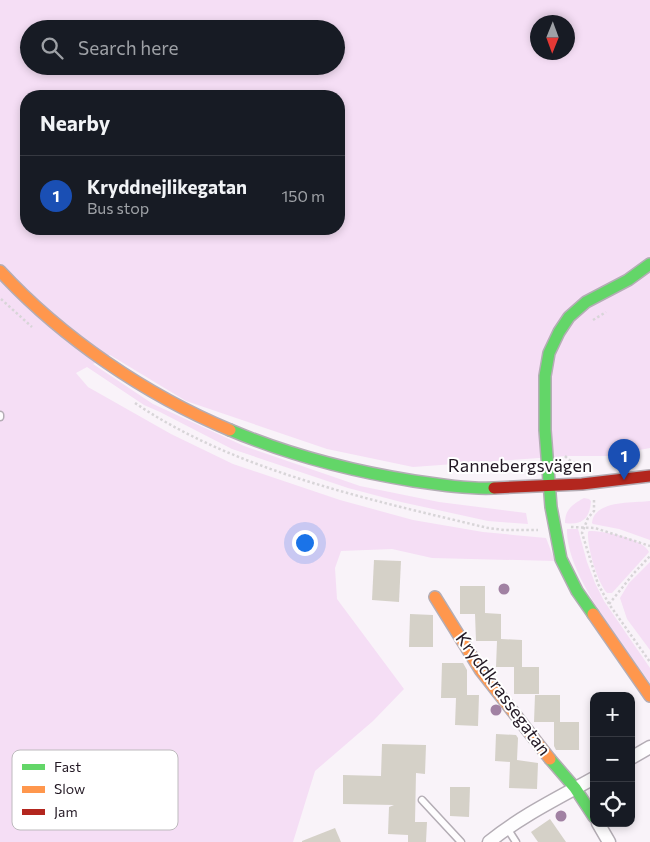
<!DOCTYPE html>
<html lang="en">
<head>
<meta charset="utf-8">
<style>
	:root { --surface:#171b24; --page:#242831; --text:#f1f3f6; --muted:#9ea1a6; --line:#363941; --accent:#ea580c }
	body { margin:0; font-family:Commissioner,sans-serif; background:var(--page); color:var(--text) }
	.controls { position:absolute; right:15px; bottom:15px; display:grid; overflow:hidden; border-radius:10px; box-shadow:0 2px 8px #0003 }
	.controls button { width:45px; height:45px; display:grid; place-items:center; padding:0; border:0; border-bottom:1px solid var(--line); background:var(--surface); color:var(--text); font:25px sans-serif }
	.compass { position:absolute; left:530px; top:15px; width:45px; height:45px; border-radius:50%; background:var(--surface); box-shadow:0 2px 8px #0003; rotate:181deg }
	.you { position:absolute; left:304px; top:542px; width:18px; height:18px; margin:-12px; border:4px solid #fff; border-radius:50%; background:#1a73e8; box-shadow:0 0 0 8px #1a73e833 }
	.badge { display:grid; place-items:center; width:32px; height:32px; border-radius:50%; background:var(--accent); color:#fff; font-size:16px; font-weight:700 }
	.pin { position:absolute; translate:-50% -41px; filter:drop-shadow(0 1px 2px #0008) }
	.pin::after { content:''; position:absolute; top:26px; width:18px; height:15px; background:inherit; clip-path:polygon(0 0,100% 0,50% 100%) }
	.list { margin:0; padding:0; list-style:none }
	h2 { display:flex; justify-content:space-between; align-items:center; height:65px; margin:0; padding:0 20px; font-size:21px }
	h2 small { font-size:16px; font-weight:400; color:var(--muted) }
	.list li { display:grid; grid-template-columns:32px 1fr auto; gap:15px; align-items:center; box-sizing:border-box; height:80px; padding:0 20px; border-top:1px solid var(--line) }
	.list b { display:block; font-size:19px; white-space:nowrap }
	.list p { margin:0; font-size:16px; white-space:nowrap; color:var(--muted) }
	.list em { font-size:16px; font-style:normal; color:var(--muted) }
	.icon { flex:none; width:28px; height:28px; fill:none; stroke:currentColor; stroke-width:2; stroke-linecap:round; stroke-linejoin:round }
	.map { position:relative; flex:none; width:650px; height:842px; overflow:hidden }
	.search { position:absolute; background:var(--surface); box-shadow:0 2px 8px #0003; left:20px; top:20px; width:325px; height:55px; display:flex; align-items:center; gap:12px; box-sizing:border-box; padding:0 18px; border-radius:28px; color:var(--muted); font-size:19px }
	.panel { position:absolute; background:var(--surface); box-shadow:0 2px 8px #0003; left:20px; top:90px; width:325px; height:145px; border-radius:20px }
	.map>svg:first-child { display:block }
</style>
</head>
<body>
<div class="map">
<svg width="650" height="842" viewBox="0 0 650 842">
	<rect width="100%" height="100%" fill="#f9f3f9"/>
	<g fill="#f5def5" fill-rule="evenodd">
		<path d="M0,0h650v448l-43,8h-41l-153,11 -86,-18 -141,-48 -76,-46 -17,9 60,40 91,42 116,40 79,16 87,11 2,11 -40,-3 -87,-19 -53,-14 -116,-39 -72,-37 -16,-7 -57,-38 -11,6 12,14 83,47 62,30 107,36 73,20 70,12 63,6 9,23 -123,-3 -40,-9 -51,2 -6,17 2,31 67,90 -31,32 -58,50 -22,71h-293zM538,22h30v30h-30zM29,29h307v37h-307zM26,96h313v133h-313z"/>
		<path d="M584,498l5,1 2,2c-1,17 -9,25 -26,22 0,-14 8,-19 19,-25z"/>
		<path d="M650,501v39l-31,-11 -26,-5 -1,-1c2,-23 41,-20 58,-22z"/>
		<path d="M567,529h11l9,33 8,21 9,18 46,67v15c-26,-38 -84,-107 -83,-154z"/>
		<path d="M589,531c15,0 53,7 60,21l-37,41h-5c-10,-11 -20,-46 -19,-61z"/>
		<path d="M650,562v88l-23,-31 -7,-21 9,-15z"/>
	</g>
	<g fill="#d5d1c8">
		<path d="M374,560l27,1 -2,41 -27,-2z"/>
		<path d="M460,586h25v27l16,1v25l21,1v27h17v27h-25v-27h-18l1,-26h-21l-1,-27h-15z"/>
		<path d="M410,614l23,1v32h-24z"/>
		<path d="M442,663h21l4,7v25h12l-1,31 -23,-1 1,-27h-15z"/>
		<path d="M535,695h25v27h19v28h-23l-2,-4v-24h-20z"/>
		<path d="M496,734l20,1 2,3 -1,22 21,3 -1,26 -28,-1 1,-26 -15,-1z"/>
		<path d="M382,744l44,1 -1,29 -9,-1 -1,49h12l-1,20h-18v-7l-20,-1 1,-27 5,-2 -51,-1v-29l38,1z"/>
		<path d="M450,787h20l-1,30 -19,-1z"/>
		<path d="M550,819l16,23h-28l-7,-10z"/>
		<path d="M335,828l6,14h-39v-1z"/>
	</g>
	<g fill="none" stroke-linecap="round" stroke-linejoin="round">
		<defs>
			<g id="lane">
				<path d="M0,415v2"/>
				<path d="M422,800l39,42"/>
				<path d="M507,828l9,14"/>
			</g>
			<g id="street">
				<path d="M631,758l19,-11"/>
				<path d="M598,823l11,19"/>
				<path d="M489,842c32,-26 69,-44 105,-64"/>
			</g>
			<g id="fast">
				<path d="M230,430c59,25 121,41 184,51 27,4 54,8 80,7"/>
				<path d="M593,614l-16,-23 -16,-32 -10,-52 -6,-77v-54l4,-23 10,-21 10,-15 17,-15 42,-22 22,-16"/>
				<path d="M550,759l25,29 19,29"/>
			</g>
			<g id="slow">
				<path d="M0,271c62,67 146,124 230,159"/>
				<path d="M435,597l46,74 69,88"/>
				<path d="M593,614l57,82"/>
			</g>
			<path id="jam" d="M494,488l88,-4 68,-8"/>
		</defs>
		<use href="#lane" stroke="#b4adb5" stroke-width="9"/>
		<use href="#street" stroke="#b4adb5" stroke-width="15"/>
		<use href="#fast" stroke="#b4adb5" stroke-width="14"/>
		<use href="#slow" stroke="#b4adb5" stroke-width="14"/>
		<use href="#jam" stroke="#b4adb5" stroke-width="14"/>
		<g stroke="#d8d5d8" stroke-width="2.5" stroke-dasharray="2.5 2.5" stroke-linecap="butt">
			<path d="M1,299l31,28"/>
			<path d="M593,320l13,-8"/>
			<path d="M135,403c100,68 236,97 353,125l16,2h34"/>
			<path d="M565,456c7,7 13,9 24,9"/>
			<path d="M594,500v11l-6,7 -6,15 16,51 11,20 41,58"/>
			<path d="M571,527l24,1 55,18"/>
			<path d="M609,604l25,-31 16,-17"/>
		</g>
		<use href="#lane" stroke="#fefdfe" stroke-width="6"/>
		<use href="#street" stroke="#fefdfe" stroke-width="12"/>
		<use href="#fast" stroke="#63d668" stroke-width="11"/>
		<use href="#slow" stroke="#ff974d" stroke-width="11"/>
		<use href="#jam" stroke="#b3261e" stroke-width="11"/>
	</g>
	<g fill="#a181a3">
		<circle cx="504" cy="589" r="5.5"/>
		<circle cx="496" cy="710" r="5.5"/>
		<circle cx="561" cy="816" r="5.5"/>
	</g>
	<g text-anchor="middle" stroke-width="4" stroke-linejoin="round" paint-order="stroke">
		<g font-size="18" fill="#231924" stroke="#fff">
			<text x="520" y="472">Rannebergsvägen</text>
			<text transform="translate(503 694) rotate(54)" y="6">Kryddkrassegatan</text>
		</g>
	</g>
	<rect x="12" y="750" width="166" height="80" rx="8" fill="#fff" stroke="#bdbabd" stroke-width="1"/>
	<rect x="22" y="764" width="23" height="6" fill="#63d668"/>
	<rect x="22" y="786" width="23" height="7" fill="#ff974d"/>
	<rect x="22" y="809" width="23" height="6" fill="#b3261e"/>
	<g font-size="14" fill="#231924">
		<text x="54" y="772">Fast</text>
		<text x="54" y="794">Slow</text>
		<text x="54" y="817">Jam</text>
	</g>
</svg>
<div class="controls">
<button>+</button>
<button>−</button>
<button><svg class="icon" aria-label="locate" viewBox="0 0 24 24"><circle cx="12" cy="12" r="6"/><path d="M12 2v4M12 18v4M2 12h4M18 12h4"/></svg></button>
</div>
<svg class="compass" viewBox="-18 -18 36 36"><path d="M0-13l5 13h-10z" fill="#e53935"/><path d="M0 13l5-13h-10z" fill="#9ea1a6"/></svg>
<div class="you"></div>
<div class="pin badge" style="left:624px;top:480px;background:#1a4fb4">1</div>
<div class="search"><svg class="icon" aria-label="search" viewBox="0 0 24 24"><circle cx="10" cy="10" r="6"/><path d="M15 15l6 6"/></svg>Search here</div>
<section class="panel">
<h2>Nearby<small></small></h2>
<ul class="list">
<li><span class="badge" style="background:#1a4fb4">1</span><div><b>Kryddnejlikegatan</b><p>Bus stop</p></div><em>150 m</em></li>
</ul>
</section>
</div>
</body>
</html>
